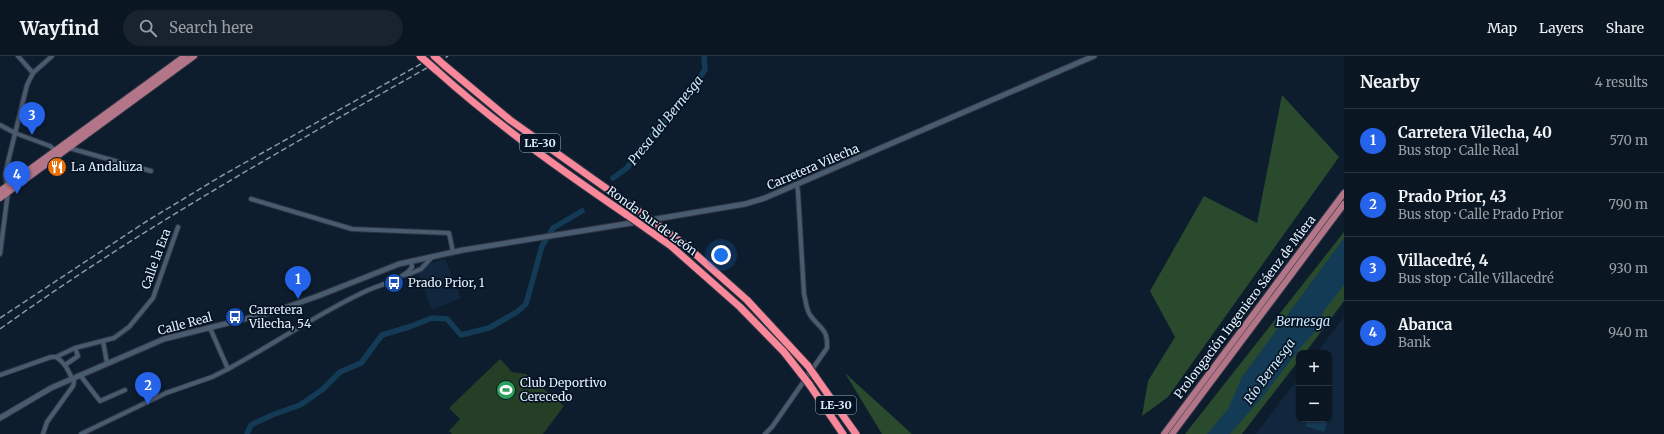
<!DOCTYPE html>
<html lang="en">
<head>
<meta charset="utf-8">
<style>
	:root { --surface:#0a1622; --page:#18232f; --text:#f1f3f6; --muted:#999fa5; --line:#2a3540; --accent:#2563eb }
	body { margin:0; font-family:Merriweather,serif; background:var(--page); color:var(--text) }
	.controls { position:absolute; right:12px; bottom:12px; display:grid; overflow:hidden; border-radius:8px; box-shadow:0 1px 3px #0004 }
	.controls button { width:36px; height:36px; display:grid; place-items:center; padding:0; border:0; border-bottom:1px solid var(--line); background:var(--surface); color:var(--text); font:20px sans-serif }
	.you { position:absolute; left:721px; top:199px; width:14px; height:14px; margin:-10px; border:3px solid #fff; border-radius:50%; background:#1a73e8; box-shadow:0 0 0 6px #1a73e833 }
	.badge { display:grid; place-items:center; width:26px; height:26px; border-radius:50%; background:var(--accent); color:#fff; font-size:13px; font-weight:700 }
	.pin { position:absolute; translate:-50% -33px; filter:drop-shadow(0 1px 2px #0008) }
	.pin::after { content:''; position:absolute; top:21px; width:14px; height:12px; background:inherit; clip-path:polygon(0 0,100% 0,50% 100%) }
	.list { margin:0; padding:0; list-style:none }
	h2 { display:flex; justify-content:space-between; align-items:center; height:52px; margin:0; padding:0 16px; font-size:17px }
	h2 small { font-size:13px; font-weight:400; color:var(--muted) }
	.list li { display:grid; grid-template-columns:26px 1fr auto; gap:12px; align-items:center; box-sizing:border-box; height:64px; padding:0 16px; border-top:1px solid var(--line) }
	.list b { display:block; font-size:15px; white-space:nowrap }
	.list p { margin:0; font-size:13px; white-space:nowrap; color:var(--muted) }
	.list em { font-size:13px; font-style:normal; color:var(--muted) }
	.icon { flex:none; width:22px; height:22px; fill:none; stroke:currentColor; stroke-width:2; stroke-linecap:round; stroke-linejoin:round }
	.map { position:relative; flex:none; width:1344px; height:378px; overflow:hidden }
	header { display:flex; align-items:center; gap:24px; box-sizing:border-box; height:56px; padding:0 20px; background:var(--surface); border-bottom:1px solid var(--line) }
	header strong { font-size:19px }
	nav { display:flex; gap:22px; margin-inline-start:auto; font-size:14px }
	.search { width:280px; height:36px; background:var(--page); display:flex; align-items:center; gap:10px; box-sizing:border-box; padding:0 14px; border-radius:22px; color:var(--muted); font-size:15px }
	main { display:flex }
	aside { flex:1; background:var(--surface) }
	.map>svg:first-child { display:block }
</style>
</head>
<body>
<header>
<strong>Wayfind</strong>
<div class="search"><svg class="icon" aria-label="search" viewBox="0 0 24 24"><circle cx="10" cy="10" r="6"/><path d="M15 15l6 6"/></svg>Search here</div>
<nav><a>Map</a><a>Layers</a><a>Share</a></nav>
</header>
<main>
<div class="map">
<svg width="1344" height="378" viewBox="0 0 1344 378">
	<rect width="100%" height="100%" fill="#0d1d2e"/>
	<g fill="#12273d">
		<path d="M445,203l16,39 -29,12 -14,-37 11,-9z"/>
		<path d="M1344,261v117h-88l43,-57v42h30v-66h-12z"/>
	</g>
	<path fill="#253f27" d="M500,303l12,13 14,2 38,32 -21,28h-91l-3,-3 11,-12 -11,-11z"/>
	<g fill="#294a2c">
		<path d="M1282,39l57,62 -171,240 -26,19 6,-35 27,-44 -25,-46 54,-95 53,27z"/>
		<path d="M1344,176v69l-39,52h-6v7l-57,74h-57z"/>
		<path d="M845,317l67,61h-30z"/>
	</g>
	<g fill="#143b55">
		<path d="M1344,182v47l-21,27 -4,15 -18,20 -37,48 -34,39h-23l21,-25 14,-32z"/>
		<path d="M1307,363h8l12,4 -3,9 -19,-6z"/>
	</g>
	<g fill="none" stroke-linecap="round" stroke-linejoin="round">
		<g stroke="#143b55" stroke-width="5.5">
			<path d="M613,122l14,-10 11,-17 51,-59 16,-22 -1,-14"/>
			<path d="M247,378l4,-9 21,-10 28,-10 22,-15 18,-18 21,-9 21,-28 27,-8 23,-9 15,1 14,16 28,-7 28,-16 9,-8 16,-58 11,-18 29,-17"/>
		</g>
		<defs>
			<g id="minor">
				<path d="M18,0l15,17"/>
				<path d="M0,69l15,8 35,13 5,4"/>
				<path d="M69,92l82,23"/>
				<path d="M7,129l-2,-11 22,-89 6,-12 19,-17"/>
				<path d="M251,143l101,30 97,4 4,19"/>
				<path d="M0,198l8,-62"/>
				<path d="M407,219l14,-6 12,-13"/>
				<path d="M210,272l18,41"/>
				<path d="M103,285l4,22"/>
				<path d="M65,309l13,-9 -3,-8"/>
				<path d="M0,319l51,-18h5l19,-9 39,-10 15,-11 24,-29 25,-71"/>
				<path d="M80,319l20,26 25,-11"/>
				<path d="M43,378l4,-12 26,-36 1,-4c-5,-9 -8,-19 -18,-25"/>
				<path d="M81,378l85,-41 46,-16 16,-8c46,-25 89,-55 136,-77 12,-6 41,-13 48,-25l-1,-6"/>
				<path d="M765,378l7,-7 55,-79c1,-20 -7,-19 -17,-33 -4,-6 -4,-14 -6,-21l-6,-102 -1,-7"/>
			</g>
			<path id="tertiary" d="M0,362l51,-30 113,-49 109,-27 45,-16 81,-32 64,-14 187,-30 95,-16 20,-6 329,-142"/>
			<g id="primary">
				<path d="M0,135l185,-135"/>
				<path d="M0,142l194,-142"/>
				<path d="M1164,378l180,-241"/>
				<path d="M1172,378l172,-230"/>
			</g>
			<g id="motorway">
				<path d="M444,9l66,55 131,93"/>
				<path d="M436,14c60,54 125,100 191,145"/>
				<path d="M684,188l63,56 61,66"/>
				<path d="M671,190l69,61 44,45 18,23"/>
				<path d="M815,320l41,58"/>
				<path d="M809,328l34,50"/>
			</g>
		</defs>
		<use href="#minor" stroke="#2e3543" stroke-width="6"/>
		<use href="#tertiary" stroke="#2e3543" stroke-width="7"/>
		<use href="#primary" stroke="#2e3543" stroke-width="8"/>
		<use href="#motorway" stroke="#2e3543" stroke-width="9"/>
		<use href="#minor" stroke="#495b6f" stroke-width="4"/>
		<use href="#tertiary" stroke="#495b6f" stroke-width="5"/>
		<use href="#primary" stroke="#b37689" stroke-width="6"/>
		<use href="#motorway" stroke="#f9889b" stroke-width="7"/>
		<g stroke="#8a97a5" stroke-width="1.5" stroke-dasharray="6 3" stroke-linecap="butt">
			<path d="M0,262l147,-97 76,-46 212,-119"/>
			<path d="M0,273c142,-102 296,-187 448,-273"/>
		</g>
		<defs>
			<g id="motorway-bridge">
				<path d="M420,0l16,14"/>
				<path d="M434,0l10,9"/>
				<path d="M641,157l43,31"/>
				<path d="M627,159l44,31"/>
				<path d="M808,310l7,10"/>
				<path d="M802,319l7,9"/>
			</g>
		</defs>
		<use href="#motorway-bridge" stroke="#2e3543" stroke-width="9" stroke-linecap="butt"/>
		<use href="#motorway-bridge" stroke="#f9889b" stroke-width="7"/>
	</g>
	<defs>
		<symbol id="restaurant-disc" viewBox="-11 -11 22 22"><circle r="9.5" fill="#e8710a" stroke="#051424"/><path d="M-5-6h1v4h1v-4h1v4h1v-4h1v5L-1.5 .5V6h-2V.5L-5-1ZM5-6V6H3V1.5H1.5Q1.5-4 5-6Z" fill="#fff"/></symbol>
		<symbol id="bus-disc" viewBox="-11 -11 22 22"><circle r="9.5" fill="#1a4fb4" stroke="#051424"/><path d="M-5-6H5V4H4V6H2V4H-2V6H-4V4H-5ZM-3.5-4V0h7V-4ZM-3.5 1.2v1.5H-2V1.2ZM2 1.2v1.5H3.5V1.2Z" fill="#fff"/></symbol>
		<symbol id="stadium-disc" viewBox="-11 -11 22 22"><circle r="9.5" fill="#2e9e5b" stroke="#051424"/><path d="M0-5a6.5 5 0 1 0 0 10a6.5 5 0 1 0 0-10ZM-3.5-1.8h7v3.6h-7Z" fill="#fff"/></symbol>
	</defs>
	<g fill-rule="evenodd">
		<use href="#restaurant-disc" x="46" y="100" width="22" height="22"/>
		<use href="#bus-disc" x="383" y="216" width="22" height="22"/>
		<use href="#bus-disc" x="224" y="250" width="22" height="22"/>
		<use href="#stadium-disc" x="495" y="323" width="22" height="22"/>
	</g>
	<g text-anchor="middle" stroke-width="3.5" stroke-linejoin="round" paint-order="stroke">
		<g fill="#051424" stroke="#a2adba" stroke-width="1">
			<rect x="520" y="78" width="40" height="18" rx="3"/>
			<rect x="816" y="340" width="40" height="18" rx="3"/>
		</g>
		<g font-size="11" font-weight="bold" fill="#e5effb">
			<text x="540" y="91">LE-30</text>
			<text x="836" y="353">LE-30</text>
		</g>
		<g font-size="12" fill="#e5effb" stroke="#051424" text-anchor="start">
			<text x="71" y="115">La Andaluza</text>
			<text x="408" y="231">Prado Prior, 1</text>
			<text x="249" y="258">Carretera<tspan x="249" dy="14">Vilecha, 54</tspan></text>
			<text x="520" y="331">Club Deportivo<tspan x="520" dy="14">Cerecedo</tspan></text>
		</g>
		<g font-size="12" fill="#e5effb" stroke="#051424">
			<text transform="translate(813 111) rotate(-23)" y="4">Carretera Vilecha</text>
			<text transform="translate(652 165) rotate(36)" y="4">Ronda Sur de León</text>
			<text transform="translate(156 203) rotate(-70)" y="4">Calle la Era</text>
			<text transform="translate(1245 251) rotate(-53)" y="4">Prolongación Ingeniero Sáenz de Miera</text>
			<text transform="translate(185 268) rotate(-15)" y="4">Calle Real</text>
		</g>
		<g font-size="13" font-style="italic" fill="#cde6f9" stroke="#051424">
			<text transform="translate(665 64) rotate(-51)" y="5">Presa del Bernesga</text>
			<text x="1303" y="270">Bernesga</text>
			<text transform="translate(1269 315) rotate(-54)" y="5">Río Bernesga</text>
		</g>
	</g>
</svg>
<div class="controls">
<button>+</button>
<button>−</button>
</div>
<div class="you"></div>
<div class="pin badge" style="left:298px;top:243px">1</div>
<div class="pin badge" style="left:148px;top:349px">2</div>
<div class="pin badge" style="left:32px;top:79px">3</div>
<div class="pin badge" style="left:17px;top:138px">4</div>
</div>
<aside>
<h2>Nearby<small>4 results</small></h2>
<ul class="list">
<li><span class="badge">1</span><div><b>Carretera Vilecha, 40</b><p>Bus stop · Calle Real</p></div><em>570 m</em></li>
<li><span class="badge">2</span><div><b>Prado Prior, 43</b><p>Bus stop · Calle Prado Prior</p></div><em>790 m</em></li>
<li><span class="badge">3</span><div><b>Villacedré, 4</b><p>Bus stop · Calle Villacedré</p></div><em>930 m</em></li>
<li><span class="badge">4</span><div><b>Abanca</b><p>Bank</p></div><em>940 m</em></li>
</ul>
</aside>
</main>
</body>
</html>
